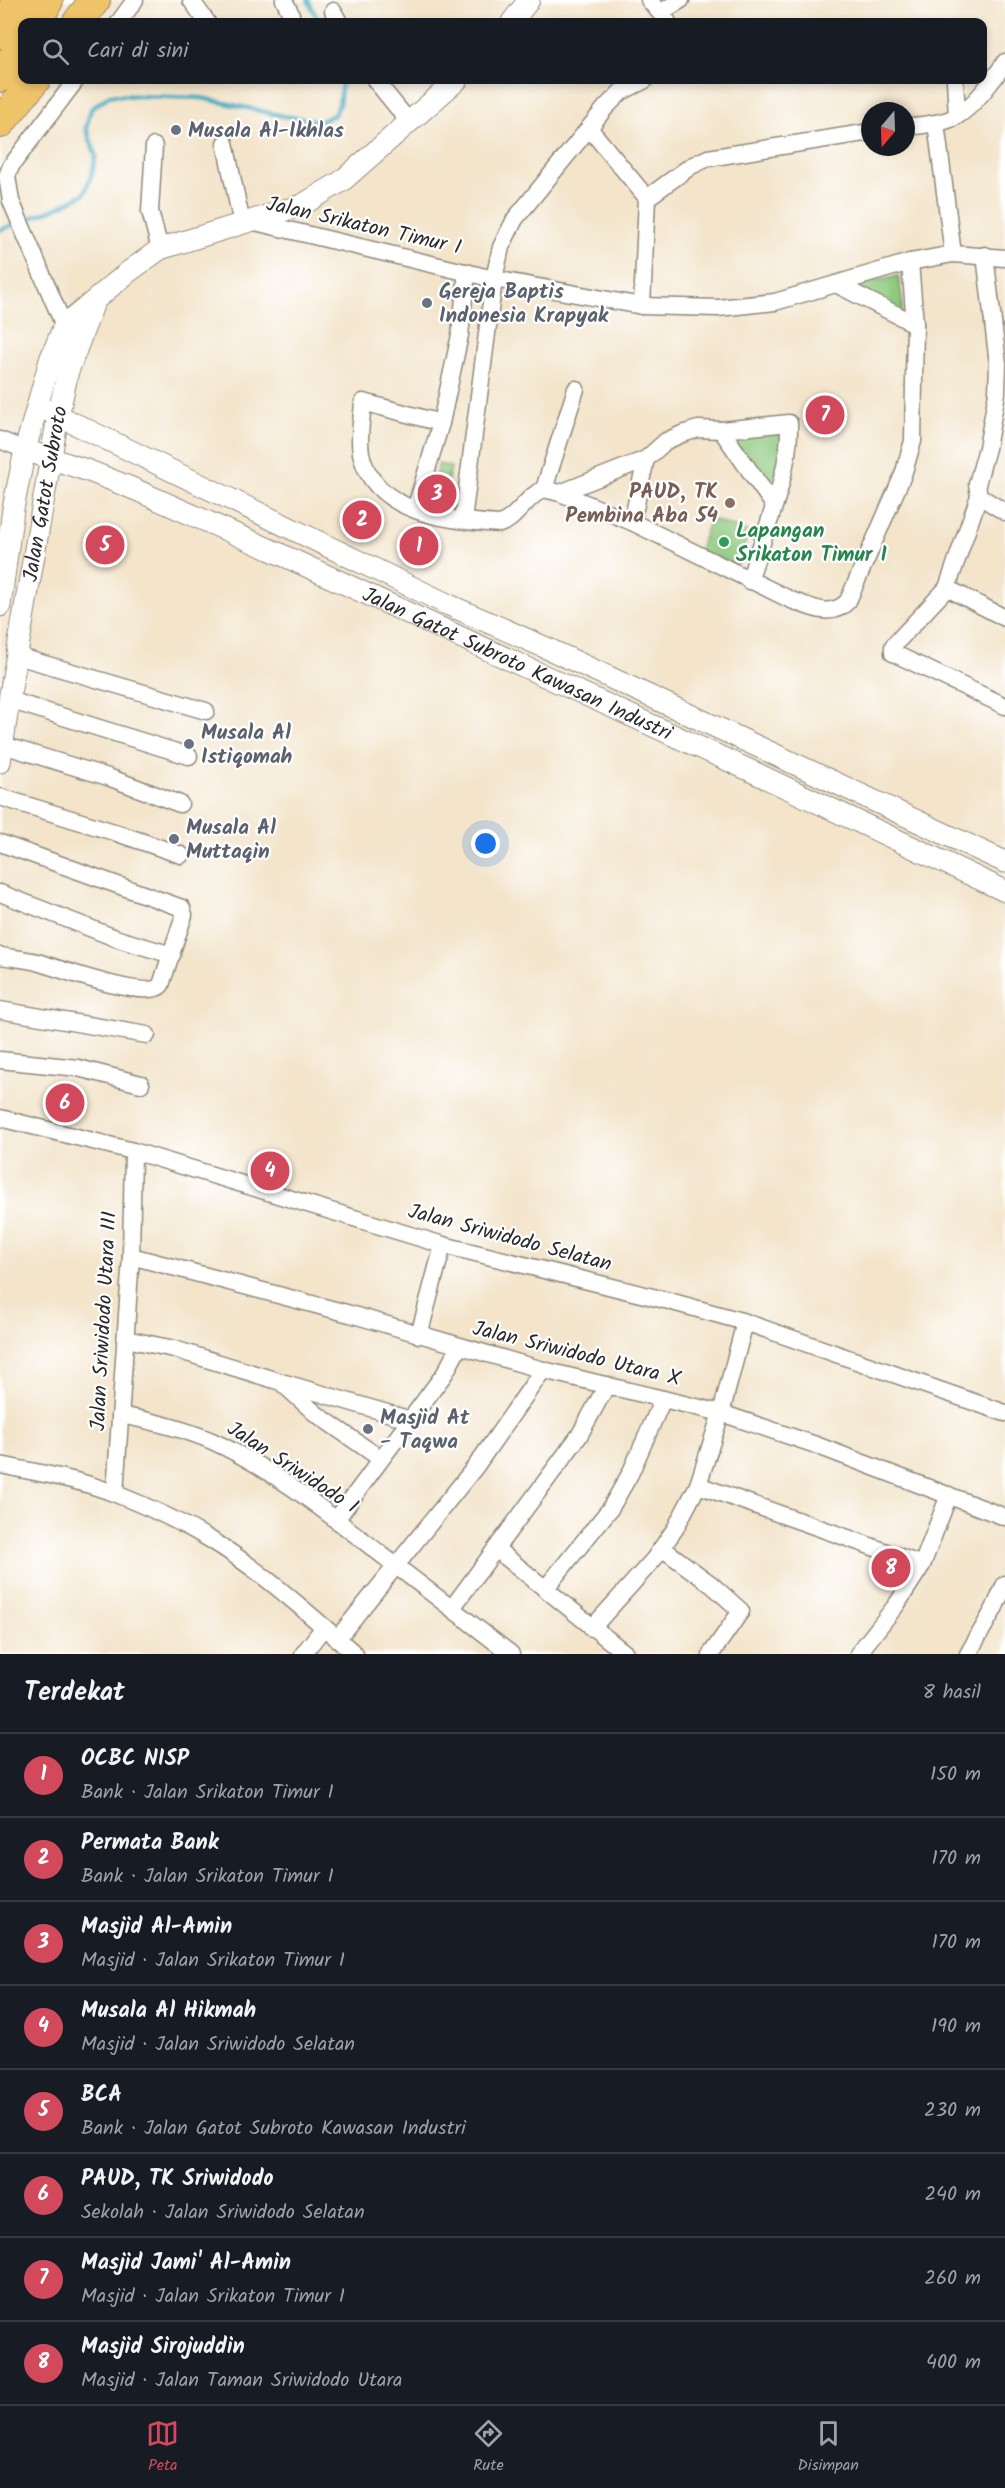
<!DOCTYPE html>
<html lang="id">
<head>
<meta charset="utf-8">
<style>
	:root { --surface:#171b24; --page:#20242c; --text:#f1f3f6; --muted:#9ea1a6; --line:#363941; --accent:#d1495b }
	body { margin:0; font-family:Kalam,sans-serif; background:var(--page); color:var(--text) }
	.compass { position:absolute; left:861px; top:102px; width:54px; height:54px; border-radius:50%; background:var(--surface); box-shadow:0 3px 9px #0003; rotate:199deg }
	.you { position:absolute; left:486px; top:844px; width:21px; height:21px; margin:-15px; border:4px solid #fff; border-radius:50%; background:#1a73e8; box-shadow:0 0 0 9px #1a73e833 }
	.badge { display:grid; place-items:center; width:39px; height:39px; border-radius:50%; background:var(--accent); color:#fff; font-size:20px; font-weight:700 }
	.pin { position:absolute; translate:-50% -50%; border:3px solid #fff; box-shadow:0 2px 6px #0006 }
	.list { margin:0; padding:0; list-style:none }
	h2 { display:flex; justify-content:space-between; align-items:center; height:78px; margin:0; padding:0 24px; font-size:26px }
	h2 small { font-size:20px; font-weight:400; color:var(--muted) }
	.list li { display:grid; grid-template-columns:39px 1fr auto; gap:18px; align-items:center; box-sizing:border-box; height:84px; padding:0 24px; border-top:2px solid var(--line) }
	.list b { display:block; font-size:22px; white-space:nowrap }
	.list p { margin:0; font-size:20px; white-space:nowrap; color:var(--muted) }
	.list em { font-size:20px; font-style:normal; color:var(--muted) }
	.icon { flex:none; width:33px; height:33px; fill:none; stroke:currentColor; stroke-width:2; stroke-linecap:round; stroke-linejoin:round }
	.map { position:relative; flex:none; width:1005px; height:1654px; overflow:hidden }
	.search { position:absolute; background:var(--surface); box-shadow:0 3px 9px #0003; left:18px; right:18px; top:18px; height:66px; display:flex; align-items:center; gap:15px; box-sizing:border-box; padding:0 21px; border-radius:12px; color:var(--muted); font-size:22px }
	.sheet { height:750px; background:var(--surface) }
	nav { display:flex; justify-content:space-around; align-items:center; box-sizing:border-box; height:84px; border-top:2px solid var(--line); background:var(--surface); font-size:16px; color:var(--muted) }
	nav a { display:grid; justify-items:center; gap:3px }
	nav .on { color:var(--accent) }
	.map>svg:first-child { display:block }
</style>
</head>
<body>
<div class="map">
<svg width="1005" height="1654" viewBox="0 0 1005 1654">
	<rect width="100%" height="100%" fill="#fff"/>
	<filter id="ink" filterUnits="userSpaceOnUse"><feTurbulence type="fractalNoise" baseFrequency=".0167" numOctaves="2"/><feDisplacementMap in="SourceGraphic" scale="12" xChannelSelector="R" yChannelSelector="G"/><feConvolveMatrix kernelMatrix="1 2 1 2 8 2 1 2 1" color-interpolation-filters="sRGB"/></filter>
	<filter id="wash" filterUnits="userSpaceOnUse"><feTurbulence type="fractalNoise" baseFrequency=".008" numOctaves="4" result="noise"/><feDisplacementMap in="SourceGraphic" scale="24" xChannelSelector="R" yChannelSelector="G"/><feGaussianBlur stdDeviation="1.35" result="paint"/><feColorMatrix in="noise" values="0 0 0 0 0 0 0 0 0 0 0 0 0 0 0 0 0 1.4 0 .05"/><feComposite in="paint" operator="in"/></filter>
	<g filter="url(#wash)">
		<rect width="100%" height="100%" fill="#f3e4ca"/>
		<g fill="#8fc97e" stroke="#5d7a54" stroke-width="1.5">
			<path d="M898,276l4,21v18l-51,-29z"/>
			<path d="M772,431l8,3 5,8 -8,31 -9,11 -40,-48z"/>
			<path d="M439,464l12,3 -5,19 -13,-3z"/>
			<path d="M710,519l39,13 -11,33 -39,-13z"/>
		</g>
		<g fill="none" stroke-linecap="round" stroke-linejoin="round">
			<g stroke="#42abc2" stroke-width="4.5">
				<path d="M308,0l11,22"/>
				<path d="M0,230l57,-22 27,-14 8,-20 4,-18 -10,-28 5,-19 19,-14 92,3 81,18 38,5 13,-6 5,-10 3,-25"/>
			</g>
		</g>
	</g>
	<g filter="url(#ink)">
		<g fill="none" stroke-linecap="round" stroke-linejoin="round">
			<defs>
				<g id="minor">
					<path d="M191,0l16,22"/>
					<path d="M284,0l7,14v8"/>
					<path d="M649,0l19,22"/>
					<path d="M333,11l6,11"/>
					<path d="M661,12l20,-12"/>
					<path d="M119,22l16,-22"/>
					<path d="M375,80l35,43"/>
					<path d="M955,80l2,36"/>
					<path d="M936,123l17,131"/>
					<path d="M906,127c16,-2 37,-3 51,-11 17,-10 38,-38 48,-54"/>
					<path d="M589,128l58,70 -5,108"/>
					<path d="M225,143l17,81"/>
					<path d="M154,146l-4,65 10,38"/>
					<path d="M647,198l44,-32 17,-8 162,-26"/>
					<path d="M251,221l243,58 148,27 76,2 57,-6 135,-40 43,-8 52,4"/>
					<path d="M985,255l13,109 -1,29 -10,55 -10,36 2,12 -32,92 -54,58v7l112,53"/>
					<path d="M836,284l79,40"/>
					<path d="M71,335l-7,-9 -53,-125 -4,-25 4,-10 65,-86"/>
					<path d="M441,423l-78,-21c-1,16 -5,35 -2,51 12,61 89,68 139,71 18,-6 26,-28 44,-35l32,-100"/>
					<path d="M721,430l52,74"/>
					<path d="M0,440l25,10"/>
					<path d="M544,489l16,4 72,29 159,78c20,7 40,19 57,1l55,-126 10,-34 2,-117 -5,-62"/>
					<path d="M560,493l86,-34 20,-18 16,-7 16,-5 23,1 68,-7c2,50 -25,110 -40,158"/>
					<path d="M979,496l26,16"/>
					<path d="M417,503l24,-80 19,-88 7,-63"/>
					<path d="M463,520l31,-241 7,-32 14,-28 91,-112 15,-15 24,-12"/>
					<path d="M632,522l14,-63"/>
					<path d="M947,588l58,30"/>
					<path d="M17,656l189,55"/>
					<path d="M9,700l180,56"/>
					<path d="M3,745l105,32 72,27"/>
					<path d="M0,797l114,35 67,23"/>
					<path d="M0,843l182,65 2,7 -23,70c-14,16 -103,-17 -124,-23 -12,-3 -25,-4 -37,-6"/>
					<path d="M0,893l118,46 54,16"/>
					<path d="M0,1010l147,25"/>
					<path d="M0,1060l78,8 63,16"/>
					<path d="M0,1118l133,33 310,94 226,56 76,21 260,91"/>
					<path d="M131,1256l219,58 193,56 178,43 92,31 192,73"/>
					<path d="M419,1335l24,-90"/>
					<path d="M126,1339l48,10 107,33 34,31 66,46"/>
					<path d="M285,1383l126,37"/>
					<path d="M120,1415c32,6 62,13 92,26 60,27 114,71 166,111 44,34 89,68 133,102"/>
					<path d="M0,1465c39,8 79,14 116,29 33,13 65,28 95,46 50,30 100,76 144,114"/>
					<path d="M698,1485c75,27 149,52 224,80"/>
					<path d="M115,1493l16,-237 2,-105"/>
					<path d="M336,1520l109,-147 14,-26"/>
					<path d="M662,1548l50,37 29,26 -30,43"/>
					<path d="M496,1549l130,105"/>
					<path d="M545,1589l65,-80 20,-35 33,-75"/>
					<path d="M452,1608l127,-172 28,-51"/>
					<path d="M592,1628l62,-69 21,-30 23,-44 23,-72 24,-91"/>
					<path d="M337,1639l139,-173 67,-96"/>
					<path d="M303,1654l21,-27"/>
					<path d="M858,1654l39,-50 25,-39 27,-70"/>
					<path d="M968,1654l26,-45 11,-25"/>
				</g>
				<g id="tertiary">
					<path d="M512,22l17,-22"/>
					<path d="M38,406l411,199 102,45 454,212"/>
					<path id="s1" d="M25,450l64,21 45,18 146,65 471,217 254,120"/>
					<path d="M0,606l13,-97 12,-59 25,-90 14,-34 63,-53 33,-24 142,-44 40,-24 115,-101"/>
					<path id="s2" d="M0,762l9,-62 49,-284 10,-45 25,-66"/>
				</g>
				<g id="motorway">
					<path d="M37,22l11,-22"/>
					<path d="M78,22l17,-22"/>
					<path d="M0,33l18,-33"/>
					<path d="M0,77l22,-32"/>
					<path d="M0,123l35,-43"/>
				</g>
			</defs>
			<use href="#minor" stroke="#8f887a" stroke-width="19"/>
			<use href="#tertiary" stroke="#8f887a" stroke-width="23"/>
			<use href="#motorway" stroke="#8f887a" stroke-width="32"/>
			<use href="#minor" stroke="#fff" stroke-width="16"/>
			<use href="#tertiary" stroke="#fff" stroke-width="21"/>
			<use href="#motorway" stroke="#efc469" stroke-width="30"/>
		</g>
	</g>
	<g fill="#6b7280" stroke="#fff" stroke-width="2">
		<circle cx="176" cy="130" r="6"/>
		<circle cx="427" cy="303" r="6"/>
		<circle cx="189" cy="744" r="6"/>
		<circle cx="174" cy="839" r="6"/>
		<circle cx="368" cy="1429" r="6"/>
	</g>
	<circle fill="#8d6e63" stroke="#fff" stroke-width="2" cx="730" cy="503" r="6"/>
	<circle fill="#2e9e5b" stroke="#fff" stroke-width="2" cx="724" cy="542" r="6"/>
	<g text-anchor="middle" stroke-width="4.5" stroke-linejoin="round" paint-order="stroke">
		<g font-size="21" font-weight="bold" fill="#5b616d" stroke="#fff" text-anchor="start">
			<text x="188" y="137">Musala Al-Ikhlas</text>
			<text x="439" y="298">Gereja Baptis<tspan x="439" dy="24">Indonesia Krapyak</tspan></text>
			<text x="201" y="739">Musala Al<tspan x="201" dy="24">Istiqomah</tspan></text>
			<text x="186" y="834">Musala Al<tspan x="186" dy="24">Muttaqin</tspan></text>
			<text x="380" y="1424">Masjid At<tspan x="380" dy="24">- Taqwa</tspan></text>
		</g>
		<g font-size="21" fill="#2b2b2b" stroke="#fff">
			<text transform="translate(364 225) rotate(13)" y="7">Jalan Srikaton Timur I</text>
			<text dy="7" stroke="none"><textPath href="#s2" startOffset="272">Jalan Gatot Subroto</textPath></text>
			<text dy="7" stroke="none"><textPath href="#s1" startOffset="537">Jalan Gatot Subroto Kawasan Industri</textPath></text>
			<text transform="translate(510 1237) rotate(15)" y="7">Jalan Sriwidodo Selatan</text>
			<text transform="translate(103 1321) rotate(-87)" y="7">Jalan Sriwidodo Utara III</text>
			<text transform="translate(577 1353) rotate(14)" y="7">Jalan Sriwidodo Utara X</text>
			<text transform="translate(293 1467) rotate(33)" y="7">Jalan Sriwidodo I</text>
		</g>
		<g font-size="21" font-weight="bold" fill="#785e54" stroke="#fff" text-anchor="end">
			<text x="718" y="498">PAUD, TK<tspan x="718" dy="24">Pembina Aba 54</tspan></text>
		</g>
		<g font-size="21" font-weight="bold" fill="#27864d" stroke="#fff" text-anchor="start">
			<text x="736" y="537">Lapangan<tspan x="736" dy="24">Srikaton Timur I</tspan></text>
		</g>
	</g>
</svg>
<svg class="compass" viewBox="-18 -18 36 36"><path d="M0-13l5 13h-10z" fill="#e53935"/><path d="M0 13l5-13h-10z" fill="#9ea1a6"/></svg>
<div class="you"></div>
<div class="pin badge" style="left:419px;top:546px">1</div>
<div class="pin badge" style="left:362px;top:520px">2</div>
<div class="pin badge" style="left:437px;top:494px">3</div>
<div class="pin badge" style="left:270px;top:1171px">4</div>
<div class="pin badge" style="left:105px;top:545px">5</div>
<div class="pin badge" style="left:65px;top:1103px">6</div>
<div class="pin badge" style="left:825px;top:415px">7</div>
<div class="pin badge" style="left:891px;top:1568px">8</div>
<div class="search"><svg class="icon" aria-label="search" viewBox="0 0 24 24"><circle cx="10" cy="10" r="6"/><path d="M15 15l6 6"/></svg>Cari di sini</div>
</div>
<section class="sheet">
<h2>Terdekat<small>8 hasil</small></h2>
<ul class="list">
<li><span class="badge">1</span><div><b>OCBC NISP</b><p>Bank · Jalan Srikaton Timur I</p></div><em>150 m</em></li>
<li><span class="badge">2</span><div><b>Permata Bank</b><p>Bank · Jalan Srikaton Timur I</p></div><em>170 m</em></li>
<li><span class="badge">3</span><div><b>Masjid Al-Amin</b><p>Masjid · Jalan Srikaton Timur I</p></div><em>170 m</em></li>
<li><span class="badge">4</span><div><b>Musala Al Hikmah</b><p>Masjid · Jalan Sriwidodo Selatan</p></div><em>190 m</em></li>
<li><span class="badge">5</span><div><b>BCA</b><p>Bank · Jalan Gatot Subroto Kawasan Industri</p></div><em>230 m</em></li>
<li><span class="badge">6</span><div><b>PAUD, TK Sriwidodo</b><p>Sekolah · Jalan Sriwidodo Selatan</p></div><em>240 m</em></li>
<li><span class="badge">7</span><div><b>Masjid Jami' Al-Amin</b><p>Masjid · Jalan Srikaton Timur I</p></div><em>260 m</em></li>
<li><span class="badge">8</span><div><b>Masjid Sirojuddin</b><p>Masjid · Jalan Taman Sriwidodo Utara</p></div><em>400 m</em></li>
</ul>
</section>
<nav>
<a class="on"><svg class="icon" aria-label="map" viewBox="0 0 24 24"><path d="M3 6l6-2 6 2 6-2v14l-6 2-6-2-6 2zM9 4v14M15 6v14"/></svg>Peta</a>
<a><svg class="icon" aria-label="directions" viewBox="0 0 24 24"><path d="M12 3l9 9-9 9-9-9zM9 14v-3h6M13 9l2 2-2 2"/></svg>Rute</a>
<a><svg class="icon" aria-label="saved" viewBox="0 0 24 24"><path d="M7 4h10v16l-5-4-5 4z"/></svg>Disimpan</a>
</nav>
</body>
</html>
